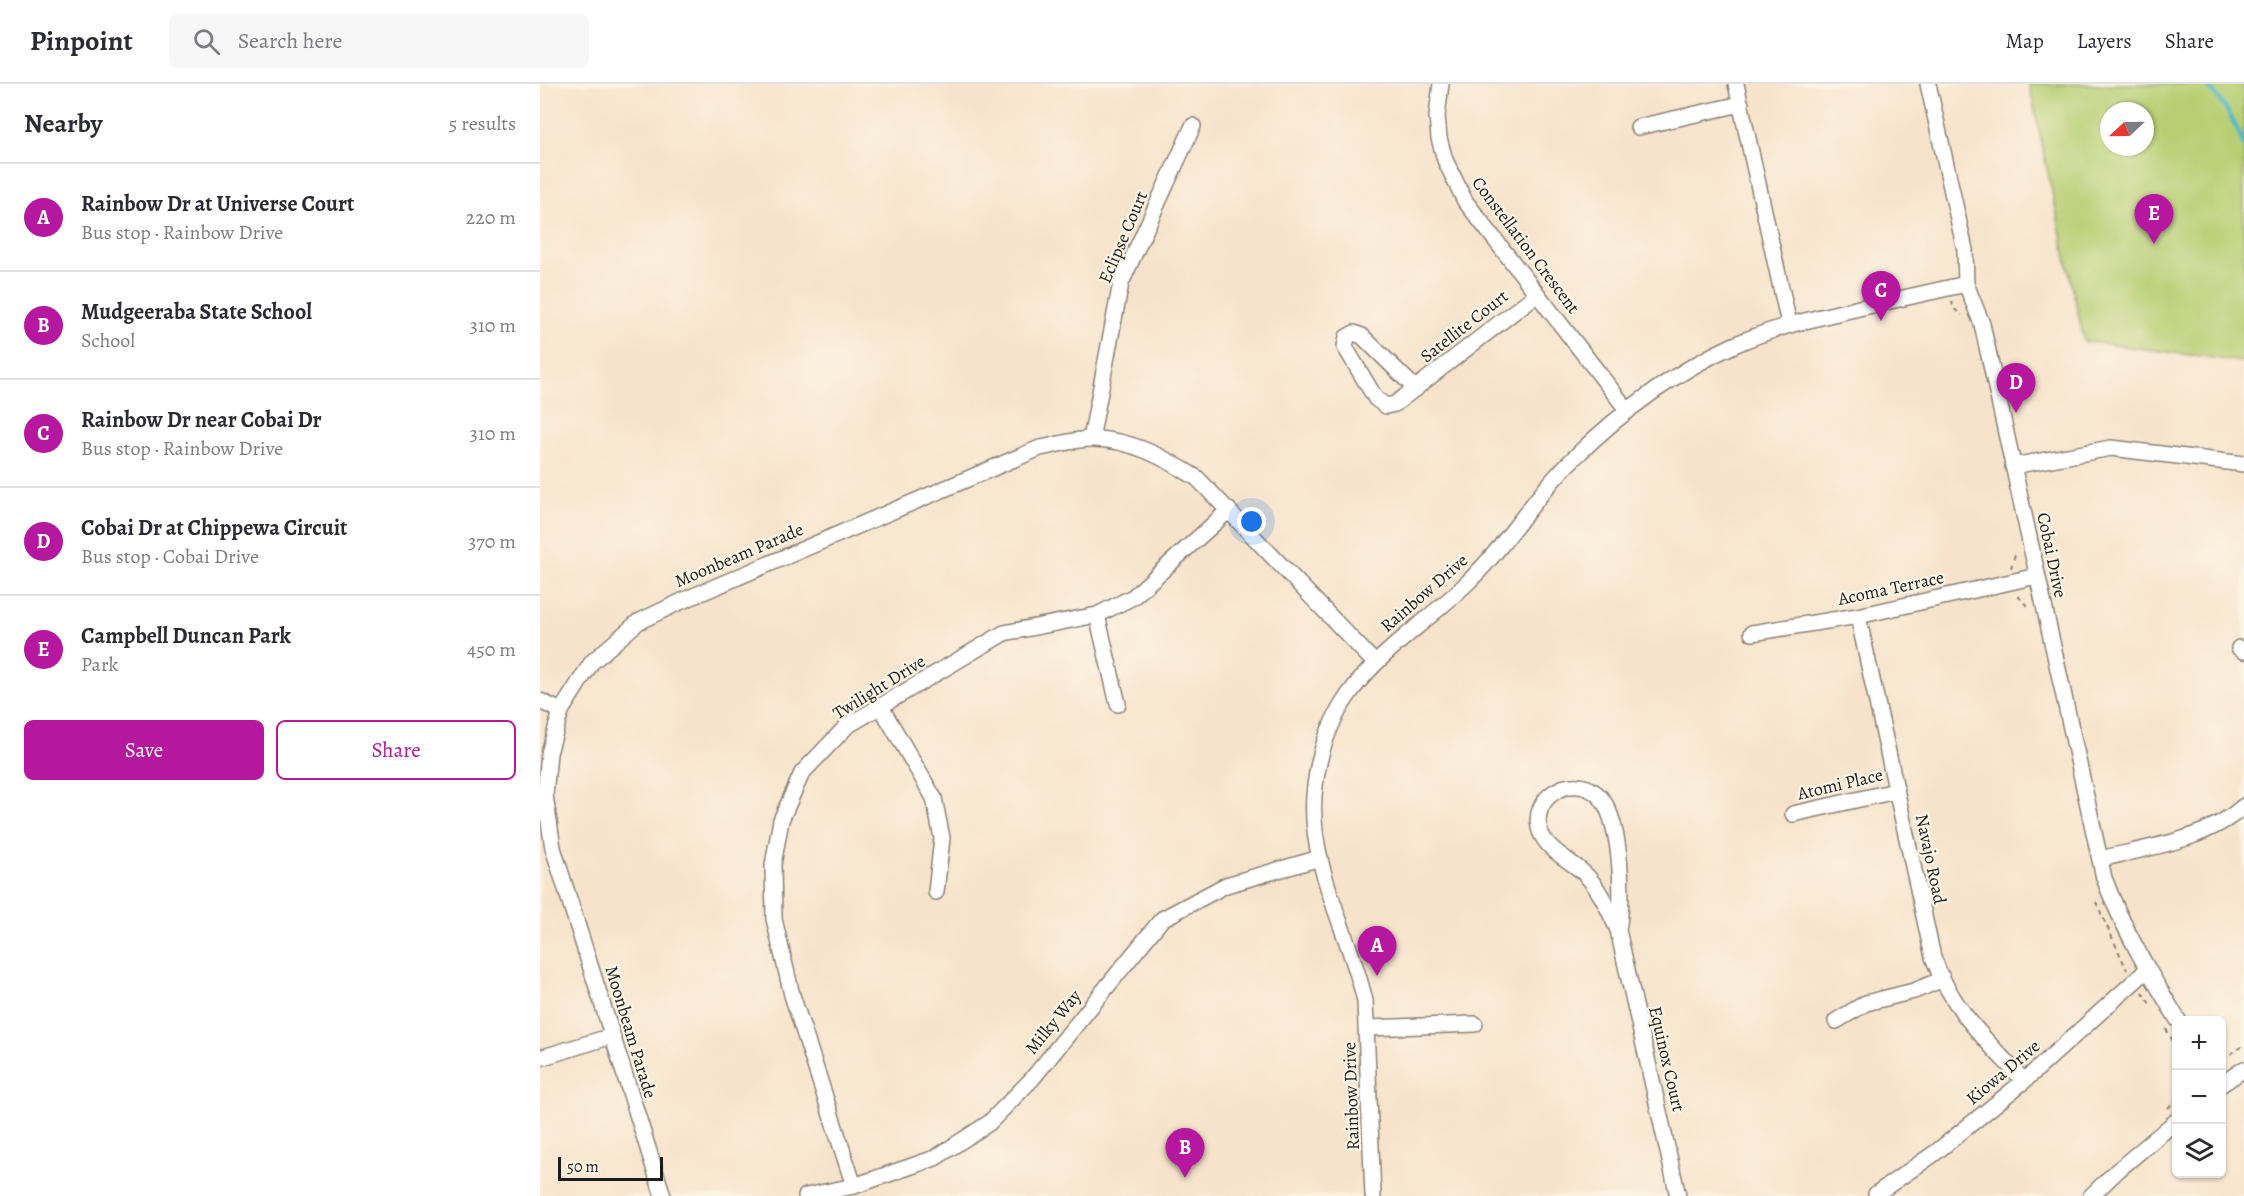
<!DOCTYPE html>
<html lang="en">
<head>
<meta charset="utf-8">
<style>
	:root { --surface:#fff; --page:#f7f7f7; --text:#2b2b33; --muted:#7c7c81; --line:#e1e1e2; --accent:#b5179e }
	body { margin:0; font-family:Alegreya,serif; background:var(--page); color:var(--text) }
	.controls { position:absolute; right:18px; bottom:18px; display:grid; overflow:hidden; border-radius:9px; box-shadow:0 2px 4px #0004 }
	.controls button { width:54px; height:54px; display:grid; place-items:center; padding:0; border:0; border-bottom:2px solid var(--line); background:var(--surface); color:var(--text); font:30px sans-serif }
	.compass { position:absolute; left:1560px; top:18px; width:54px; height:54px; border-radius:50%; background:var(--surface); box-shadow:0 2px 4px #0004; rotate:248deg }
	.scale { position:absolute; left:18px; bottom:15px; width:105px; box-sizing:border-box; padding-left:6px; border:3px solid #1c1c1c; border-top:0; font-size:16px; line-height:21px; white-space:nowrap; color:#1c1c1c; -webkit-text-stroke:4px #fcf5e5; paint-order:stroke }
	.you { position:absolute; left:712px; top:438px; width:21px; height:21px; margin:-15px; border:4px solid #fff; border-radius:50%; background:#1a73e8; box-shadow:0 0 0 9px #1a73e833 }
	.badge { display:grid; place-items:center; width:39px; height:39px; border-radius:50%; background:var(--accent); color:#fff; font-size:20px; font-weight:700 }
	.pin { position:absolute; translate:-50% -50px; filter:drop-shadow(0 2px 3px #0008) }
	.pin::after { content:''; position:absolute; top:32px; width:21px; height:18px; background:inherit; clip-path:polygon(0 0,100% 0,50% 100%) }
	.list { margin:0; padding:0; list-style:none }
	h2 { display:flex; justify-content:space-between; align-items:center; height:78px; margin:0; padding:0 24px; font-size:26px }
	h2 small { font-size:20px; font-weight:400; color:var(--muted) }
	.list li { display:grid; grid-template-columns:39px 1fr auto; gap:18px; align-items:center; box-sizing:border-box; height:108px; padding:0 24px; border-top:2px solid var(--line) }
	.list b { display:block; font-size:22px; white-space:nowrap }
	.list p { margin:0; font-size:20px; white-space:nowrap; color:var(--muted) }
	.list em { font-size:20px; font-style:normal; color:var(--muted) }
	.actions { display:flex; gap:12px; padding:18px 24px }
	.actions a { flex:1; padding:14px 0; border:2px solid var(--accent); border-radius:9px; text-align:center; font-size:21px; color:var(--accent) }
	.actions .main { background:var(--accent); color:#fff }
	.icon { flex:none; width:33px; height:33px; fill:none; stroke:currentColor; stroke-width:2; stroke-linecap:round; stroke-linejoin:round }
	.map { position:relative; flex:none; width:1704px; height:1112px; overflow:hidden }
	header { display:flex; align-items:center; gap:36px; box-sizing:border-box; height:84px; padding:0 30px; background:var(--surface); border-bottom:2px solid var(--line) }
	header strong { font-size:28px }
	nav { display:flex; gap:33px; margin-inline-start:auto; font-size:21px }
	.search { width:420px; height:54px; background:var(--page); display:flex; align-items:center; gap:15px; box-sizing:border-box; padding:0 21px; border-radius:9px; color:var(--muted); font-size:22px }
	main { display:flex }
	aside { flex:1; background:var(--surface) }
	.map>svg:first-child { display:block }
</style>
</head>
<body>
<header>
<strong>Pinpoint</strong>
<div class="search"><svg class="icon" aria-label="search" viewBox="0 0 24 24"><circle cx="10" cy="10" r="6"/><path d="M15 15l6 6"/></svg>Search here</div>
<nav><a>Map</a><a>Layers</a><a>Share</a></nav>
</header>
<main>
<aside>
<h2>Nearby<small>5 results</small></h2>
<ul class="list">
<li><span class="badge">A</span><div><b>Rainbow Dr at Universe Court</b><p>Bus stop · Rainbow Drive</p></div><em>220 m</em></li>
<li><span class="badge">B</span><div><b>Mudgeeraba State School</b><p>School</p></div><em>310 m</em></li>
<li><span class="badge">C</span><div><b>Rainbow Dr near Cobai Dr</b><p>Bus stop · Rainbow Drive</p></div><em>310 m</em></li>
<li><span class="badge">D</span><div><b>Cobai Dr at Chippewa Circuit</b><p>Bus stop · Cobai Drive</p></div><em>370 m</em></li>
<li><span class="badge">E</span><div><b>Campbell Duncan Park</b><p>Park</p></div><em>450 m</em></li>
</ul>
<div class="actions"><a class="main">Save</a><a>Share</a></div>
</aside>
<div class="map">
<svg width="1704" height="1112" viewBox="0 0 1704 1112">
	<rect width="100%" height="100%" fill="#fcf5e5"/>
	<filter id="ink" filterUnits="userSpaceOnUse"><feTurbulence type="fractalNoise" baseFrequency=".0167" numOctaves="2"/><feDisplacementMap in="SourceGraphic" scale="12" xChannelSelector="R" yChannelSelector="G"/><feConvolveMatrix kernelMatrix="1 2 1 2 8 2 1 2 1" color-interpolation-filters="sRGB"/></filter>
	<filter id="wash" filterUnits="userSpaceOnUse"><feTurbulence type="fractalNoise" baseFrequency=".008" numOctaves="4" result="noise"/><feDisplacementMap in="SourceGraphic" scale="24" xChannelSelector="R" yChannelSelector="G"/><feGaussianBlur stdDeviation="1.35" result="paint"/><feColorMatrix in="noise" values="0 0 0 0 0 0 0 0 0 0 0 0 0 0 0 0 0 1.4 0 .05"/><feComposite in="paint" operator="in"/></filter>
	<g filter="url(#wash)">
		<rect width="100%" height="100%" fill="#f7e3cb"/>
		<path fill="#b7ce72" stroke="#6a7547" stroke-width="1.5" fill-rule="evenodd" d="M1489,0h215v278l-160,-21zM1569,27h36v36h-36z"/>
		<g fill="none" stroke-linecap="round" stroke-linejoin="round">
			<path stroke="#4dbac7" stroke-width="4.5" d="M1666,0c18,20 30,38 38,63"/>
		</g>
	</g>
	<g filter="url(#ink)">
		<g fill="none" stroke-linecap="round" stroke-linejoin="round">
			<defs>
				<g id="minor">
					<path d="M901,0l-4,32 2,22 6,22 20,41 163,210"/>
					<path d="M1196,0l53,240"/>
					<path d="M1388,0l37,166 1,34 16,40 122,554c19,51 46,96 74,142"/>
					<path d="M1098,43l103,-23"/>
					<path d="M876,305l-54,-53 -8,-3 -7,4 -2,10 31,52 10,7 9,-2 142,-110"/>
					<path d="M551,355l30,-156 72,-157"/>
					<path d="M1473,382l98,-18 133,16"/>
					<path d="M557,531l21,89"/>
					<path d="M1318,532l75,341c19,53 54,84 91,124"/>
					<path d="M1212,549l106,-17 179,-40"/>
					<path d="M1699,564l5,3"/>
					<path d="M0,617l21,10"/>
					<path d="M341,623l53,91 8,40 -6,54"/>
					<path d="M1253,730l103,-23"/>
					<path d="M1560,775c50,-12 105,-18 144,-53"/>
					<path d="M1078,846c6,-29 4,-116 -21,-136 -26,-22 -68,4 -57,37 7,20 32,30 46,44 15,16 23,36 32,55l60,266"/>
					<path d="M1296,937l30,-18 48,-12 27,-11"/>
					<path d="M828,944l107,-4"/>
					<path d="M0,974l72,-22"/>
					<path d="M1682,1000l22,-15"/>
					<path d="M314,1102l-62,-191 -18,-76 -1,-54 8,-45 21,-47 45,-47 157,-93 93,-18 36,-18 96,-87"/>
					<path d="M1336,1110l59,-41 89,-72 123,-111"/>
					<path d="M123,1112l-110,-348 -8,-53 4,-42 12,-42 31,-49 46,-40 44,-21 358,-153c17,-3 35,-9 52,-9 39,0 73,19 105,39l178,185"/>
					<path d="M266,1112l48,-10 81,-28 54,-35 43,-44 130,-160 64,-34 94,-27"/>
					<path d="M833,1112l-8,-195c-15,-67 -56,-134 -51,-205 9,-112 77,-142 150,-210 41,-38 69,-89 110,-128 46,-45 101,-86 160,-113 40,-18 82,-27 125,-37 36,-8 71,-16 107,-24"/>
					<path d="M1551,1112l27,-26 58,-49"/>
				</g>
			</defs>
			<use href="#minor" stroke="#8a8074" stroke-width="18"/>
			<g stroke="#8a8074" stroke-width="2" stroke-dasharray="4.5 4.5" stroke-linecap="butt">
				<path d="M1412,217l1,7 9,7"/>
				<path d="M1471,484l5,-17"/>
				<path d="M1478,512l10,11"/>
				<path d="M1556,818l31,68"/>
				<path d="M1602,908l10,15"/>
				<path d="M1626,945l10,17"/>
				<path d="M1683,975l21,-14"/>
				<path d="M1628,1024l8,-8"/>
			</g>
			<use href="#minor" stroke="#fff" stroke-width="15"/>
		</g>
	</g>
	<g text-anchor="middle" stroke-width="4.5" stroke-linejoin="round" paint-order="stroke">
		<g font-size="18" fill="#1c1c1c" stroke="#fcf5e5">
			<text transform="translate(583 153) rotate(-67)" y="6">Eclipse Court</text>
			<text transform="translate(986 161) rotate(53)" y="6">Constellation Crescent</text>
			<text transform="translate(924 242) rotate(-38)" y="6">Satellite Court</text>
			<text transform="translate(199 471) rotate(-23)" y="6">Moonbeam Parade</text>
			<text transform="translate(1512 471) rotate(78)" y="6">Cobai Drive</text>
			<text transform="translate(1351 504) rotate(-12)" y="6">Acoma Terrace</text>
			<text transform="translate(884 509) rotate(-41)" y="6">Rainbow Drive</text>
			<text transform="translate(339 603) rotate(-32)" y="6">Twilight Drive</text>
			<text transform="translate(1300 700) rotate(-13)" y="6">Atomi Place</text>
			<text transform="translate(1391 775) rotate(78)" y="6">Navajo Road</text>
			<text transform="translate(513 938) rotate(-51)" y="6">Milky Way</text>
			<text transform="translate(91 948) rotate(73)" y="6">Moonbeam Parade</text>
			<text transform="translate(1127 975) rotate(77)" y="6">Equinox Court</text>
			<text transform="translate(1463 988) rotate(-40)" y="6">Kiowa Drive</text>
			<text transform="translate(811 1012) rotate(-92)" y="6">Rainbow Drive</text>
		</g>
	</g>
</svg>
<div class="controls">
<button>+</button>
<button>−</button>
<button><svg class="icon" aria-label="layers" viewBox="0 0 24 24"><path d="M12 4l9 5-9 5-9-5zM3 14l9 5 9-5"/></svg></button>
</div>
<svg class="compass" viewBox="-18 -18 36 36"><path d="M0-13l5 13h-10z" fill="#e53935"/><path d="M0 13l5-13h-10z" fill="#7c7c81"/></svg>
<div class="scale">50 m</div>
<div class="you"></div>
<div class="pin badge" style="left:837px;top:892px">A</div>
<div class="pin badge" style="left:645px;top:1094px">B</div>
<div class="pin badge" style="left:1341px;top:237px">C</div>
<div class="pin badge" style="left:1476px;top:329px">D</div>
<div class="pin badge" style="left:1614px;top:160px">E</div>
</div>
</main>
</body>
</html>
